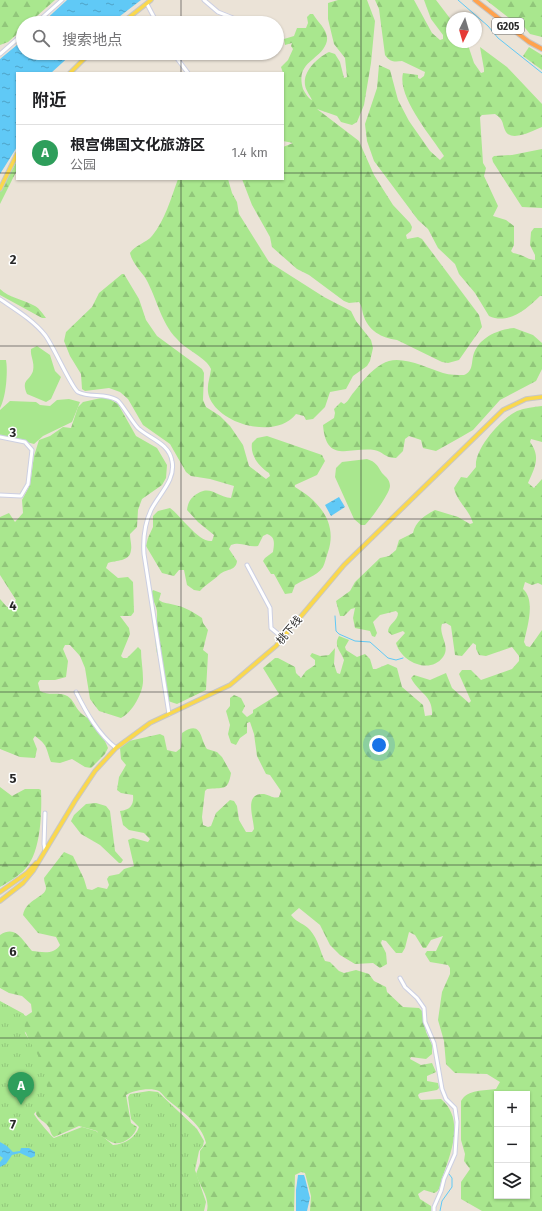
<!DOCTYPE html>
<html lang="zh">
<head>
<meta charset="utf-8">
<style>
	:root { --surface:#fff; --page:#f2f2f2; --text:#202124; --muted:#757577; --line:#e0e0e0; --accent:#db2777 }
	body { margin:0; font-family:"Fira Sans","Noto Sans SC",sans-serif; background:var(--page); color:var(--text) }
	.controls { position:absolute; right:12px; bottom:12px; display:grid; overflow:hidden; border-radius:0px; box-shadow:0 1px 3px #0004 }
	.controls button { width:36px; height:36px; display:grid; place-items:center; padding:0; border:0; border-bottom:1px solid var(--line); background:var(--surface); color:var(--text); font:20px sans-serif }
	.compass { position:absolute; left:446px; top:12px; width:36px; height:36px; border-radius:50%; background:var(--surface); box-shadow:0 1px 3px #0004; rotate:185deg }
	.you { position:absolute; left:379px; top:745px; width:14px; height:14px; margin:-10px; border:3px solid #fff; border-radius:50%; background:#1a73e8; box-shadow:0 0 0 6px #1a73e833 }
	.badge { display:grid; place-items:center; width:26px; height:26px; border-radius:50%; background:var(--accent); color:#fff; font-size:13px; font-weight:700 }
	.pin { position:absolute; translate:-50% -33px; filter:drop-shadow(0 1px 2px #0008) }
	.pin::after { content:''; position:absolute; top:21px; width:14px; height:12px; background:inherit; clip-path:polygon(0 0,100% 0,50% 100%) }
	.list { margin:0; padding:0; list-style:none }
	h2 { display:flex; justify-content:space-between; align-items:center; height:52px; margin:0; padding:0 16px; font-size:17px }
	h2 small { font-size:13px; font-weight:400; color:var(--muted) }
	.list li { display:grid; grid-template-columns:26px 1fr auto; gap:12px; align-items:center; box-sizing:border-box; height:56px; padding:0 16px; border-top:1px solid var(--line) }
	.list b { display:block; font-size:15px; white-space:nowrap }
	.list p { margin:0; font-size:13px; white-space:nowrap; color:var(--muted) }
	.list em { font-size:13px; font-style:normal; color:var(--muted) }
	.icon { flex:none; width:22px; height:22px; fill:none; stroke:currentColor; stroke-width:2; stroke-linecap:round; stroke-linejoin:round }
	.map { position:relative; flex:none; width:542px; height:1211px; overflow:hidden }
	.search { position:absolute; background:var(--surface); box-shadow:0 1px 3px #0004; left:16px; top:16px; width:268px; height:44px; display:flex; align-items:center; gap:10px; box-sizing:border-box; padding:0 14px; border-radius:22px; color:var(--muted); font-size:15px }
	.panel { position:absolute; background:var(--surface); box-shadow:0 1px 3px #0004; left:16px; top:72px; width:268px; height:108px; border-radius:0px }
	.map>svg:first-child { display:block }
</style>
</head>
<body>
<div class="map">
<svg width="542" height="1211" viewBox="0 0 542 1211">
	<defs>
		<pattern id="forest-firs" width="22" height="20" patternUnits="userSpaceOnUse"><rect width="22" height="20" fill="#a9e78e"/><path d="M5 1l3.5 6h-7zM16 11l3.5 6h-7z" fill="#91c67a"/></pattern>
		<pattern id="park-tufts" width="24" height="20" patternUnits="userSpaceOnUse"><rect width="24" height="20" fill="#a9e78e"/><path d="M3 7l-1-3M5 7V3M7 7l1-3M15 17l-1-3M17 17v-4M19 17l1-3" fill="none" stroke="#91c67a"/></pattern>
		<pattern id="water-ripples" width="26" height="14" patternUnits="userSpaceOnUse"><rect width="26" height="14" fill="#60c9f6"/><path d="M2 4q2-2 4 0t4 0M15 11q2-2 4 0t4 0" fill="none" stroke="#4fa3c7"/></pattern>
	</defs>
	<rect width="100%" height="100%" fill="#ebe3d7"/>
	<g fill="#a9e78e">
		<path d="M37,346l13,9 5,16 6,6 -10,22 -5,3 -19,-8c-6,-15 2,-12 6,-23 2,-9 -3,-15 -2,-22z"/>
		<path d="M0,360h6c2,12 0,37 -6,48z"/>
		<path d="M69,399l11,3 -8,20 -29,14 -9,8 -34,-9v-25l10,-9 26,1 4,3 10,1 7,-6z"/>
		<path d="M367,459c9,3 10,6 15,14 4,4 8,7 8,13 0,7 -19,33 -25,39h-4l-7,-6 -19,-42 1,-9 6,-6z"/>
	</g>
	<g fill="url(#forest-firs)" fill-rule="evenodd">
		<path d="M0,0h55l-26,23h-6v6l-15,13 -8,3z"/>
		<path d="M338,0h29l8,21 -4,42 -7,42 -7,17 -5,3 -11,-3 -4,-6 -20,-7 42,32 15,34 19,30 17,18 2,4 -1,4 -5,4 1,4 11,-2 4,2 57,76 3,12 -23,33 -11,3 -6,-1 -45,-22c-15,-2 -29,-9 -34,-26 -1,-4 -1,-8 -4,-12l-10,1 -5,-2 -35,-26 -12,-6 -25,-22 -2,-10 -18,-32 -10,-26h41v-32l10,-4 -10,-2v-68l-2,-6 7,-7 5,-11 -2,-3 1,-3 -7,2 -1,-6 10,-3 3,-8h9l2,-5 -1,-6 3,-3h3c5,9 18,18 13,30 -7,17 -31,18 -23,45 2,4 6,10 9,11 -2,-5 -6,-9 -7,-15 -2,-14 12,-27 24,-33l6,2 5,8 4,16 3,-1 -2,-19 -11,-14 -6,-25v-16z"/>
		<path d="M375,0h39l18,33 8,7 3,-1v-4l-12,-16 -7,-19h12l16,21v21h15l7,21 7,10 3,-1v-3l-4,-22 27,20 35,37v23c-8,3 -29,15 -36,5 -5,-10 -1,-11 -11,-18l-13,1 -2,2 3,46 3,5 -2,8 14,30 -5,10 13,4 8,6v19l-3,6 2,2c9,1 15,7 22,7v-5l-5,-10 1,-13 3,-4h8v68h-2c-13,13 -32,29 -51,20l-14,-23 -16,-19 -4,-10 -17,-16 -10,-19 -10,-9 -44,-59 -7,-20 -2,-17 12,-36 2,-23 11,5 8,30 11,21 21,30 10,9 4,-4c-13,-20 -47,-59 -41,-83l15,2v3l2,1 4,-3 1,-4 -23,-11c-8,1 -12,1 -17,-6l-6,-46z"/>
		<path d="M486,0h56v37l-12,-3 -9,-11 -12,-5z"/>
		<path d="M529,47l13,8v15l-19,-14z"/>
		<path d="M542,149v59l-20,-1 -29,-45 -1,-4 2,-2 18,-1z"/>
		<path d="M17,161v9l-17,34v-13z"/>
		<path d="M178,179h50l4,14 5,9 2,12 30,48 55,35 27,14 5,10 15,19 2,8 -3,13 -3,5 -14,10 -7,13 -16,3 -5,15 -12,12 -7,1 -2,-4 -8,-2c-19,25 -73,12 -86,-15 -5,-11 0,-20 1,-30 -5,-12 -24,-18 -34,-30 -16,-16 -20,-40 -31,-60 -5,-8 -14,-16 -16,-26 5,-8 16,-10 22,-17 13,-16 19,-38 26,-57z"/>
		<path d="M122,274h2l15,25 7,21 11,16 45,33 2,4 -1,27 3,7 14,9 10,10 13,19 6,21 17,13 4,-3 -1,-3c-10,-7 -19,-17 -17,-30l5,-5 10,-2 55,19 3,6 -8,14 -22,10v2c24,14 43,36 33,65 -2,5 -3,11 -5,15 -7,10 -19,12 -28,18l-3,8 -7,1 -11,-20h-3l-8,-13 2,-3 8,-6c1,-8 3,-15 -6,-18l-4,2 -5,10c-9,2 -17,-5 -27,-1l-2,4 8,12c-1,10 -11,8 -17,13 -6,6 -14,10 -20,17l-6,-1 -7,-5 -3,-15h-5l-5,6 -12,-3 -16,-27 2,-8 5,-11v-11l5,-5 12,-3c10,7 29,35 42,33l2,-6 -16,-13 -11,-12c1,-7 3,-11 7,-14 16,-13 22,1 37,2l3,-12 -24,-7 -19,-3 -5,-4 -16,-28 -27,-19 -15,-26 -8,-7 -11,-4 -24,3 -3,-2 -1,-15 -11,-18 -6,-15 2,-9 26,-25 7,-14z"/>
		<path d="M0,289c9,9 23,10 35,17 4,2 9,9 11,12h-4l-42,-23z"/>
		<path d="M514,328l19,7 9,8v26l-6,12 -36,19 -27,30 -12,7 -25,14 -13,-3 -2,-8 -12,-4 -4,3 -2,12 -7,7c-12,0 -13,-7 -22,-8 -25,-3 -48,14 -51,-25l11,-7 1,-5 -1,-4 7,-7 3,2c5,-3 6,-8 10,-12 8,-10 16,-21 28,-28 17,-11 44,4 61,9 7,2 14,2 21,2 10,-4 7,-14 10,-22 6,-16 25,-24 40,-25z"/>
		<path d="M101,398h7l10,6 18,32 21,12 10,17 -1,13 -4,7 -20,14 -4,11 -1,17 -7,7c0,6 2,11 1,16 -1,12 -15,10 -23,13l-2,5 12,10 10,-1 5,5 1,30 -3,4h-11l9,12 1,6 -9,22 2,2h4l11,-11 3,3c0,10 2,19 2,29 1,13 -11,34 -22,39l-22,-7 -9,-12 -5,-31 -5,-12 -10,-11h-5l-2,4 5,12 -2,16 -11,3h-15l-2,3 2,8c9,5 16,1 25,4 8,3 9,10 14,16 3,4 8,6 12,10 8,8 13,17 17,27l-3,6 -14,14 -6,-1 -13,-8 -12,4 -9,-1c-5,-13 -3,-17 -16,-26l-2,3 4,10 -2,9 -15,-1 -20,-8v-150l7,8h4l5,-7 -16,-25v-58l9,-4 6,9 8,-9 -1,-13 8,-15 4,-29 5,-16 11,-4 13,-9 8,1 7,-21 5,-5z"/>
		<path d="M542,406v36l-11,-3 -1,3c11,15 5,25 -2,41l6,5 8,-9v106l-4,-2 -6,2 -7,-3 -2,7c13,11 4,39 1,53l2,4 4,1 12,-17v581h-60l-21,-12v-17l9,-13 -6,-8 1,-7 -4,-14v-39c7,-12 23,-10 35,-12l4,-7 -13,-8 -32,-1 -9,-9 -2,-23 -6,-21 4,-28 8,-18v-6l-2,-3 -18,-3 -5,-8 2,-3h9l7,-15 -12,4 -5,8h-3l-8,-13 -6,-3 -4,16 -3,5h-6l-10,-12 -4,-1 -1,3 5,10 1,11 -7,4 -7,-5 -18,1 -15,-9 -10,-10 -10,-20 -21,-17 -8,7c7,9 13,8 19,15 9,11 9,19 15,31l5,1 9,9 5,2 12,-3 13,4 5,7 12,6 1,5 16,15 16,1 4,4 3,20 6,13v9l-6,5 -15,-2 -1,2 11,6 11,-2 4,9 -9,4v5l11,2 1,5 -2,2 -17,3 -2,2 1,3 2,2 20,-1c24,20 10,54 1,79 -2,5 -1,13 -8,15l-10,-3 -6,4 2,5 11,7v5h-121l1,-15 -6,-23 -4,-1 -6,3 -1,36h-87c3,-14 -7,-24 -11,-37l4,-11v-12l6,-8c-4,-19 -24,-31 -38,-43 -3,-2 -6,-7 -9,-9 -8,-4 -26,-1 -33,4l5,28 6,4c-2,9 -14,18 -23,16 -4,-1 -9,-5 -12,-6l-5,4 2,-6 -2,-4 -18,-5 -25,11c-4,-3 -3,-7 -6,-11 -4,-5 -9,-6 -12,-12l-4,-66 -6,-15 -26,-31 26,14 6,-4 -1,-8 -9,-8 -13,-3 -9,-5v-53c16,-10 21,4 32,16 10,1 22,4 28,-6l-4,-8 -18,-4 -15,-18c3,-16 23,-18 23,-27 0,-3 -2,-6 -2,-10l20,-26 9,4 11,23 3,10 5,1 6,-3 9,2 2,-4 -2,-6 2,-3 10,-2 5,-5 10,-3 -6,-26 5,-2 15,4 2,-3 -6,-6 -15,-3 -6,-5 -3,-14c11,-1 14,-7 13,-16l-12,-2 -4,-3 2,-13 7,-12 -5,-6 -1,-11 9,-7 31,-7 4,2 3,14 9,2 5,-4 1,-15c20,-14 18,6 25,16l10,3 5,5 9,16c-3,19 -8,14 -24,16l-2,2 -3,26 1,8 5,2 3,-1 5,-13 14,-13 4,1 3,5 2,14 7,12h6l2,-3c0,-10 -11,-37 10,-35 6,1 9,5 15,3l2,-6 -11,-16 -4,-1 -9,-18 -3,-22 -4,-12 -3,1v10l-7,5 -4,7 -5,-2 -3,-9 2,-9 -4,-14 4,-5v-8l4,-3 7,3 4,8 -3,6 5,5 6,-4v-3l26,-16 -16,-26 12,-10h3l17,9 1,6 5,5 5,-7 9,-6v-5l-5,-4 2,-3 8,3 9,-1 6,-7 -1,16 3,9 3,1 4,-14c-3,-9 -11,-14 -5,-24l10,4 -4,7 1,3 11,7 8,-3 5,5 3,10h3l12,-5 9,4 5,19 21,18 2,11 7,-1c1,-20 -12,-20 -21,-37l3,-3 16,5 16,-7 6,15 17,15 2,-2 -12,-27 3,-4h9l10,10 31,-11 7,-8v-5l-7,-9 -26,9 -7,-1 -3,-6v-4l-3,-2 -11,13 -7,-1 -4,-29 -5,-3 -4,1c-4,11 9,22 1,33 -13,18 -42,5 -47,-14l9,-10 -2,-2 -11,4 -4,-3c0,-8 10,-11 10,-19l-2,-2 -16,4 -7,7 4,11 -2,4 -3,-1 -2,-5 -15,-3 -2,-10 2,-10 -4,1 -7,7h-4l-4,-15 14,-10 5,-9 25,-24 9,-2 7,-6 3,-10 14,-7c2,-11 12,-18 22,-23l23,7 12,7 3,-1c-4,-14 -16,-21 -19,-35l7,-11 6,1 9,-11c-2,-18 25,-48 41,-56 8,-3 17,-4 25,-5zM497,1094h30v102h-30z"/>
		<path d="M153,590l8,3 -2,7c5,4 10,3 16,5 10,2 18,7 27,13l1,5 5,7 -5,20 5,4 -2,36 -29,14 -9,-3c-7,-11 -7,-25 -6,-37 -11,-16 -4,-34 -5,-53 -1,-6 -5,-12 -6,-18z"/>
		<path d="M0,787l12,9 13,-7h14l2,1c1,20 0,57 -12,74 -6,10 -19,17 -29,23z"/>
		<path d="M96,803l10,3 4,5 5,40 8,9 -2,3h-2l-19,-18 -19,-11 -10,-13 3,-6 12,-11z"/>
	</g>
	<path fill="url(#park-tufts)" d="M0,1001l24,13 1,19 19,32 3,23 -3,13 -10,13c2,4 17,22 20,24l28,-11 14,4 17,14c12,-1 22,-7 26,-18l-8,-8 -3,-22 2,-3 19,-3 9,1 39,37 7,12 -1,5 -4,5 -4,19 11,32 -2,9h-204z"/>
	<g fill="url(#water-ripples)">
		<path d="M67,0h74l-30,23h-69z"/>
		<path d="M23,40v13h50l-22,20h-34v74l-17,27v-115z"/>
		<path d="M339,497l6,10 -14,9 -6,-11z"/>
		<path d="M0,1142l7,4 6,6 7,-1 1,-3h8l6,4v4l-4,2 -11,-5 -8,2 -6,9 -6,3v-5l3,-4 -3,-2z"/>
		<path d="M298,1175h6l1,3 5,20 -3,13h-11v-21z"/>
	</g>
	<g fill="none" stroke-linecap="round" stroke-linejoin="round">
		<g stroke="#60c9f6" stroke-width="1">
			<path d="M458,0l30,26 10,12 44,35"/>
			<path d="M335,616l1,15 3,3 16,7 15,1 18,16 8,2 7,-2"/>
			<path d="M440,1211l2,-10 10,-14v-9l-3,-4"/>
		</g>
		<defs>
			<g id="minor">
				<path d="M204,0l14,12 20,8 1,3"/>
				<path d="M147,4l10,19"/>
				<path d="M36,23l26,-23"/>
				<path d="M173,53l15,20"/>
				<path d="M0,54l23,-20"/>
				<path d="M0,299c16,11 33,21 45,36 8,10 27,54 33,57 12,6 27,1 39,8 4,2 15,22 21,28 12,11 31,15 34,33 4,19 -13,33 -21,49 -6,13 -8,30 -7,44l25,160"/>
				<path d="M0,437l25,5 7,8 -4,34 -7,12 -21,-1"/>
				<path d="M247,565l23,43 1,20 12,10"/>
				<path d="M76,692c10,20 22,42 40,56"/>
				<path d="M45,813l-1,31 1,6"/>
				<path d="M400,978l5,9 12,11 7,10 1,14 9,21 8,46 4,10 9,9 2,14 -2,32 -11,25 -3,12 -7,16v4"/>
			</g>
			<g id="major">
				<path d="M122,23l29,-23"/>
				<path d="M70,73l20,-20"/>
				<path d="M0,189l17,-35"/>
				<path d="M0,892l27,-19 9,-10"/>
				<path d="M0,901l23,-18 10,-12 42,-70 20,-30 21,-23 34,-25 80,-38 46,-39 68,-81 159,-155 23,-11 16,-2"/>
			</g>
			<path id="highway" d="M475,0l54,42 13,7"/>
		</defs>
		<use href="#minor" stroke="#cccfe2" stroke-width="5"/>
		<use href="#major" stroke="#c7c7c7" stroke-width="5.5"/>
		<use href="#highway" stroke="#c7c7c7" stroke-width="6"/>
		<use href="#minor" stroke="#fff" stroke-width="3"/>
		<use href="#major" stroke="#fad84d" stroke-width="3.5"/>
		<use href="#highway" stroke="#ffa24e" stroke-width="4"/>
	</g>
	<path fill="none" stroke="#272727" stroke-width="1" stroke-opacity="0.55" d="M181,0v23M361,0v1211M181,53v20M0,173h17M283,173h259M181,179v1032M0,346h542M0,519h542M0,692h542M0,865h542M0,1038h542"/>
	<g text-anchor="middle" stroke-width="3" stroke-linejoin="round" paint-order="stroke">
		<rect fill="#fff" stroke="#686868" stroke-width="1" x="492" y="18" width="32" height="16" rx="3"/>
		<g font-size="10" font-weight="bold" fill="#272727">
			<text x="508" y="30">G205</text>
		</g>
		<g font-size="11" fill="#272727" stroke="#fff">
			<text transform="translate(289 630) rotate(-50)" y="4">桃下线</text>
		</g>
	</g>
	<g font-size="13" text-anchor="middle" font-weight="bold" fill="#272727" stroke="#fff" stroke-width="3" stroke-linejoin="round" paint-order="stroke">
		<text x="13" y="264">2</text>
		<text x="13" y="437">3</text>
		<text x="13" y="610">4</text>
		<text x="13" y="783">5</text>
		<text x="13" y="956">6</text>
		<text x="13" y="1129">7</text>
	</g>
</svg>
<div class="controls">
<button>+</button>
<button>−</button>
<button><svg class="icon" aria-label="layers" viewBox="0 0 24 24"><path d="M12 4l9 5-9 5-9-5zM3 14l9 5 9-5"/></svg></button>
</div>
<svg class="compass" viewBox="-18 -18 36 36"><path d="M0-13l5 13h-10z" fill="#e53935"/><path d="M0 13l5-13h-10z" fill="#757577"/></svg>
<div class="you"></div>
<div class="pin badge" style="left:21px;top:1105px;background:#2e9e5b">A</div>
<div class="search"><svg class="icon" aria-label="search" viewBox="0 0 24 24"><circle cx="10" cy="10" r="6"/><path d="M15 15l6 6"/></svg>搜索地点</div>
<section class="panel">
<h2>附近<small></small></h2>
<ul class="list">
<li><span class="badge" style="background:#2e9e5b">A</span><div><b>根宫佛国文化旅游区</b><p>公园</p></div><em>1.4 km</em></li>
</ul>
</section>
</div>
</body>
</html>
